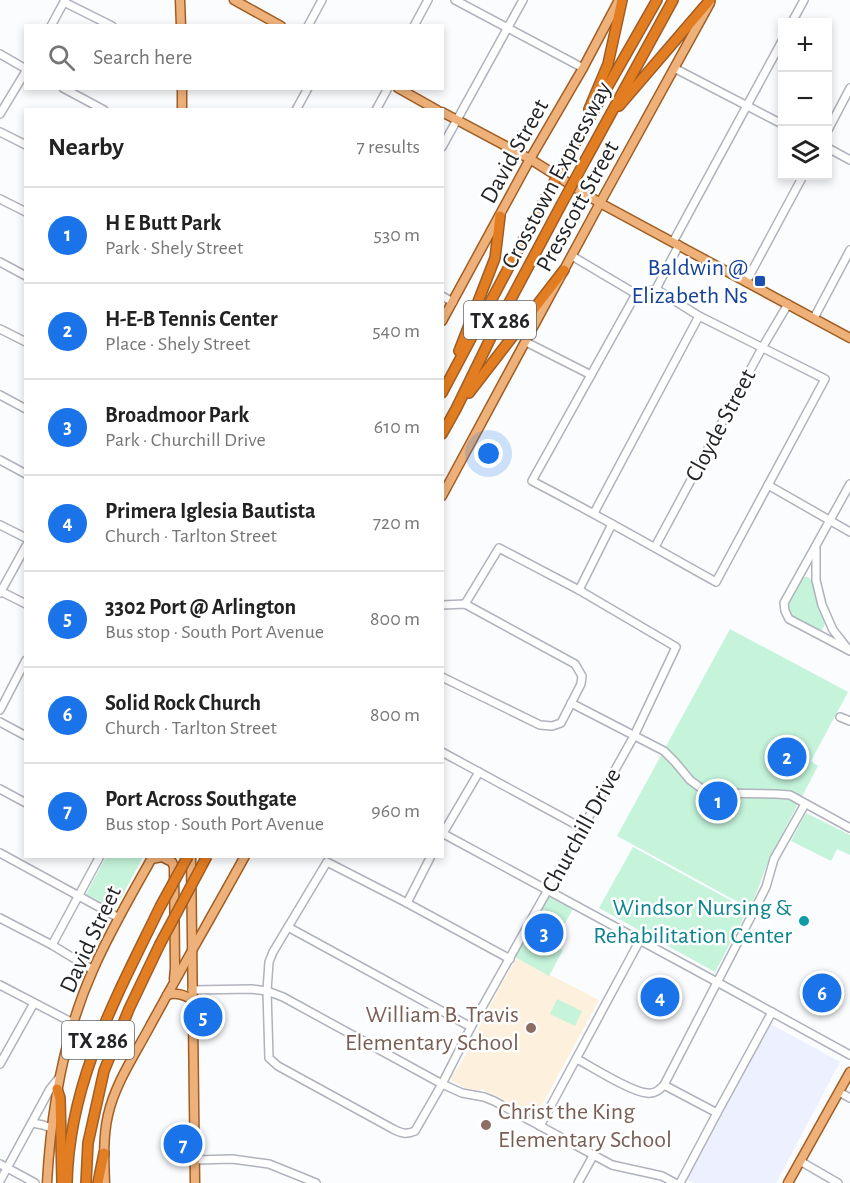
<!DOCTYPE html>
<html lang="en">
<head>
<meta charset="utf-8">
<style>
	:root { --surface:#fff; --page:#f6f6f6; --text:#222; --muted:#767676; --line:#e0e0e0; --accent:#1a73e8 }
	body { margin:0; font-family:"Alegreya Sans",sans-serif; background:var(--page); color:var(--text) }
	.controls { position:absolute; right:18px; top:18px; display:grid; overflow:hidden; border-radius:0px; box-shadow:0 3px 9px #0003 }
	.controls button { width:54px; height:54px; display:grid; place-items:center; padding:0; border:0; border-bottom:2px solid var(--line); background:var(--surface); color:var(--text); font:30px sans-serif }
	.you { position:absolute; left:489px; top:454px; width:21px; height:21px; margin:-15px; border:4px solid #fff; border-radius:50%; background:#1a73e8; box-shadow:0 0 0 9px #1a73e833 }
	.badge { display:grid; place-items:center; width:39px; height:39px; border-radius:50%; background:var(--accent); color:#fff; font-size:20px; font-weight:700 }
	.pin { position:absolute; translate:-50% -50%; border:3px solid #fff; box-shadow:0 2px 6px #0006 }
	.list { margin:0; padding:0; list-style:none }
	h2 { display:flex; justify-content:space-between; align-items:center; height:78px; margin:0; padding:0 24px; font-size:26px }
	h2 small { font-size:20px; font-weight:400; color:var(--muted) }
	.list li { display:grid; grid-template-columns:39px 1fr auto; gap:18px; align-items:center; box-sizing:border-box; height:96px; padding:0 24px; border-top:2px solid var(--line) }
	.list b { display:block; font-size:22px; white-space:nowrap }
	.list p { margin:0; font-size:20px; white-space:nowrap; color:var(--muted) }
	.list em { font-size:20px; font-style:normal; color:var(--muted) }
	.icon { flex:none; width:33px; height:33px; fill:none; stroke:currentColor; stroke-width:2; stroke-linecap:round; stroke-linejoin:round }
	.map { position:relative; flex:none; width:850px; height:1183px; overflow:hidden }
	.search { position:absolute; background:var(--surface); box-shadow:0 3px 9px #0003; left:24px; top:24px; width:420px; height:66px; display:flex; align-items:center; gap:15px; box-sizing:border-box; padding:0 21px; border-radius:0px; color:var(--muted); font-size:22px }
	.panel { position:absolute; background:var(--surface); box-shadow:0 3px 9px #0003; left:24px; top:108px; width:420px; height:750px; border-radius:0px }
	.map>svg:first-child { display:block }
</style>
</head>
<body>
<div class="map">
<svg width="850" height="1183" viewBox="0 0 850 1183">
	<rect width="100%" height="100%" fill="#fbfcfe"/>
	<path fill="#edf0fe" d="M769,1023l71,39 -64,121h-83l-7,-4z"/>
	<path fill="#fdf0dc" d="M517,958l82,42 -63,116 -54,-27 -2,2 -14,-3 -14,-7 -1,-3 14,-22 38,-75z"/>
	<g fill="#c5f4db">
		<path d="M804,577h4l5,4 3,18 9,25 -3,6c-7,1 -12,-2 -18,-6 -16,-9 -20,-13 -11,-31 3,-6 6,-12 11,-16z"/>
		<path d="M730,629l118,63 -37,69 7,5 -48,91 -16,42 -5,9 -132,-72z"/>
		<path d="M806,813l44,22v20l-13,-6 -6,12 -40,-20z"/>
		<path d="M633,847l115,63 -33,62 -116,-64z"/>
		<path d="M106,857h37l-28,52 -29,-15z"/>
		<path d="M549,895l25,12 -21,38 10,5 -14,26 -34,-19z"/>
		<path d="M557,999l25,12 -7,15 -25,-12z"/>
	</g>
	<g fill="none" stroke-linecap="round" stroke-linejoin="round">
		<defs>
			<g id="minor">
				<path d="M455,0l128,68"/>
				<path d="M64,2l48,24"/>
				<path d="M792,22l12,-22"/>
				<path d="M51,26l14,-26"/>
				<path d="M308,26l14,-26"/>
				<path d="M414,26l14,-26"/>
				<path d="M0,54l26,15"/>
				<path d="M674,68l108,56"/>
				<path d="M63,88l41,22"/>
				<path d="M296,110l12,-22"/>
				<path d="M376,110l12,-22"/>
				<path d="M0,114l26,-43"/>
				<path d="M828,130l22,-42"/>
				<path d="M0,132l26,13"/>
				<path d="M442,147l81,-147"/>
				<path d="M828,148l22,12"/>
				<path d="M0,199l26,13"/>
				<path d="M673,242l109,-201"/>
				<path d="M572,256l64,38 20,-5 43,27 126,63 -109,203c-61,-34 -122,-69 -184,-101l104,-187"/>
				<path d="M0,262l26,14"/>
				<path d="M746,282l57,-106"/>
				<path d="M656,289l23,-44"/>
				<path d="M442,296l11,6"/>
				<path d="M814,318l36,-68"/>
				<path d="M0,329l26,13"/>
				<path d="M526,342l65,33"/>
				<path d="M0,395l26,14"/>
				<path d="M0,460l26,14"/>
				<path d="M850,484l-66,119 1,8 4,8 61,32"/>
				<path d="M768,485l82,47"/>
				<path d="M594,513l105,-197"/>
				<path d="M0,525l26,13"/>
				<path d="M655,547l107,-199 26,-44"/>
				<path d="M816,548v32l6,25 11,25 15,19"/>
				<path d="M579,590l33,-66"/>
				<path d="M0,591l26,13"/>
				<path d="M0,593l26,-47"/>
				<path d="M465,604l34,-56 80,42 97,57 -42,89 -163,291 -29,57 -27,47c-9,4 -14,2 -22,-2l-115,-63 -9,-8 -2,-67 2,-29 4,-10 54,-90 80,41 103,56"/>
				<path d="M442,605l23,-1 110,60 7,12 -1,8 -20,39 -9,3 -12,-1 -98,-48"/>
				<path d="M571,703l93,48 11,11 15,18 12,9 14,4 60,1 14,1 60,33"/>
				<path d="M0,710l26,-50"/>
				<path d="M840,717l10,4"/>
				<path d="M0,722l26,14"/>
				<path d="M442,752l140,76"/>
				<path d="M0,789l26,14"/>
				<path d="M442,833l275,149 133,73"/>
				<path d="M442,835l37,-63"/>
				<path d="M0,853l119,65"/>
				<path d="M407,903l24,-47"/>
				<path d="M0,918l52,27 41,25"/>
				<path d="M288,927l183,100"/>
				<path d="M52,945l48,-89"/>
				<path d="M0,985l73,38"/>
				<path d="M192,990l59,-1 16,2 16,6 159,87 20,9 22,4 10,4 118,64 50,11 13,7"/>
				<path d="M577,1059c15,8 54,33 70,34 8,1 12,-3 17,-8l53,28"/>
				<path d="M0,1064l34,-61"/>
				<path d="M664,1085l91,-176 11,-22 8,-28 31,-55"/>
				<path d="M839,1092l11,6"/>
				<path d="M32,1123l11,2 8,3"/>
				<path d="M540,1126l100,-186"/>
				<path d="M195,1160l37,-1 37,5 47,19"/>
				<path d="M800,1161l38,22"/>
				<path d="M0,1164l35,19"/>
				<path d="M0,1181l50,-92 9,-11"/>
				<path d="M578,1183l15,-27"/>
				<path d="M680,1183l37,-70 55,-101"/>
			</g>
			<g id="major">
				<path d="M180,0l1,26"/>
				<path d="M234,0l47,26"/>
				<path d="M182,88v22"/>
				<path d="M398,88l39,22"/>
				<path d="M442,112l88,47 70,44 250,135"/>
				<path d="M442,321l88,-162 53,-91 36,-68"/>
				<path d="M442,496l158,-293 110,-200"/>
				<path d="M191,856l4,327"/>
				<path d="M151,859l11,-2 10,5 2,5 1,101 -1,11"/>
				<path d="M167,995c10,-3 16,0 25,4"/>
				<path d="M47,1183c4,-73 16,-146 46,-213 17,-39 39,-76 60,-114"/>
				<path d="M105,1183c-1,-23 -2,-46 3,-68 7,-31 26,-59 41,-87 31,-57 64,-114 96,-172"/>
				<path d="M788,1183l62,-111"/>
			</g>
			<g id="highway">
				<path d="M619,106l91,-106"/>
				<path d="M589,109l19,-45 14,-64"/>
				<path d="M572,149l85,-149"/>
				<path d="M586,159l87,-159"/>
				<path d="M459,351l36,-93 5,-42"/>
				<path d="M442,393l103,-194"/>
				<path d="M469,393l95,-123"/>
				<path d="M442,434l14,-25 38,-78 66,-124"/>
				<path d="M57,1089l3,9 2,84"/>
				<path d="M67,1183c2,-102 50,-187 93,-276"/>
				<path d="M86,1183l2,-40 16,-72 25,-62 31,-65"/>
				<path d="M98,1183l6,-30"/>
			</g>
		</defs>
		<use href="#minor" stroke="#b0b2bc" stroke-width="10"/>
		<use href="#major" stroke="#a05e24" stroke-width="11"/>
		<use href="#highway" stroke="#a05e24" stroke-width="12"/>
		<use href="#minor" stroke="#fff" stroke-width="7"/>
		<use href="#major" stroke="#eeb17a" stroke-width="8"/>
		<use href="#highway" stroke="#e37d22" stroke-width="9"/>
		<defs>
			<g id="highway-bridge">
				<path d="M545,199l27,-50"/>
				<path d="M560,207l26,-48"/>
				<path d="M160,907l28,-51"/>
				<path d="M160,944l47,-88"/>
			</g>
		</defs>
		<use href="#highway-bridge" stroke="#a05e24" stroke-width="12" stroke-linecap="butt"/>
		<use href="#highway-bridge" stroke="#e37d22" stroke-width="9"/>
	</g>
	<rect fill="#1a4fb4" stroke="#fff" stroke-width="2" x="754" y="275" width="12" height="12" rx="3"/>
	<circle fill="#0f9aa8" stroke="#fff" stroke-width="2" cx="804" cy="921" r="6"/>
	<g fill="#8d6e63" stroke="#fff" stroke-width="2">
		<circle cx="531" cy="1028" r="6"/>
		<circle cx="486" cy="1125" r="6"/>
	</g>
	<g text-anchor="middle" stroke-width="5" stroke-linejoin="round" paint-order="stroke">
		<g fill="#fff" stroke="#656668" stroke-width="1.5">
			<rect x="464" y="301" width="72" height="38" rx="4.5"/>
			<rect x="62" y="1021" width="72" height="38" rx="4.5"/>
		</g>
		<g font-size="22" font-weight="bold" fill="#232427">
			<text x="500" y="328">TX 286</text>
			<text x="98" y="1048">TX 286</text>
		</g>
		<g font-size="24" fill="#232427" stroke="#fff">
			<text transform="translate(514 151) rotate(-61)" y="8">David Street</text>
			<text transform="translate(556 175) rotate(-62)" y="8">Crosstown Expressway</text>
			<text transform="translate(577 206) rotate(-61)" y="8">Presscott Street</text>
			<text transform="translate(720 425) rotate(-62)" y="8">Cloyde Street</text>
			<text transform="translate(581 830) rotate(-61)" y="8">Churchill Drive</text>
			<text transform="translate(90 939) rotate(-65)" y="8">David Street</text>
		</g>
		<g font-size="24" fill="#164399" stroke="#fff" text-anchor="end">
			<text x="748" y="275">Baldwin @<tspan x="748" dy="28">Elizabeth Ns</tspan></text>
		</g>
		<g font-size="24" fill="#0d838f" stroke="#fff" text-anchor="end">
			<text x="792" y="915">Windsor Nursing &amp;<tspan x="792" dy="28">Rehabilitation Center</tspan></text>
		</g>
		<g font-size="24" fill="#785e54" stroke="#fff" text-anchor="end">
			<text x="519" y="1022">William B. Travis<tspan x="519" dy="28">Elementary School</tspan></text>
			<text x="498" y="1119" text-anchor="start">Christ the King<tspan x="498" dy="28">Elementary School</tspan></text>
		</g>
	</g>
</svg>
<div class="controls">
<button>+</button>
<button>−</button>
<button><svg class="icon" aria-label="layers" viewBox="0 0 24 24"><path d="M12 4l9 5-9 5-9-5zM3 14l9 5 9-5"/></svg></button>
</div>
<div class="you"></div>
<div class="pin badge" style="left:718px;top:801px">1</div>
<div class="pin badge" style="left:787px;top:757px">2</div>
<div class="pin badge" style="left:544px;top:933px">3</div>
<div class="pin badge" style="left:660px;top:997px">4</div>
<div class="pin badge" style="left:203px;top:1017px">5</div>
<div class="pin badge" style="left:822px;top:993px">6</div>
<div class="pin badge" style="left:183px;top:1144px">7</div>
<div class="search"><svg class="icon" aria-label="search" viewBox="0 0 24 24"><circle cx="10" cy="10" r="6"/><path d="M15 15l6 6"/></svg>Search here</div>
<section class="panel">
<h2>Nearby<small>7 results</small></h2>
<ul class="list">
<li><span class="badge">1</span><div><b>H E Butt Park</b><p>Park · Shely Street</p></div><em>530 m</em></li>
<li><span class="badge">2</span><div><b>H-E-B Tennis Center</b><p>Place · Shely Street</p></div><em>540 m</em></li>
<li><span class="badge">3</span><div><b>Broadmoor Park</b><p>Park · Churchill Drive</p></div><em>610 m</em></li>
<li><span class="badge">4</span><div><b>Primera Iglesia Bautista</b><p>Church · Tarlton Street</p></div><em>720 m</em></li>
<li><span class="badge">5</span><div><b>3302 Port @ Arlington</b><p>Bus stop · South Port Avenue</p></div><em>800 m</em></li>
<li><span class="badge">6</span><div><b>Solid Rock Church</b><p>Church · Tarlton Street</p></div><em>800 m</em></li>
<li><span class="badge">7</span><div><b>Port Across Southgate</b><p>Bus stop · South Port Avenue</p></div><em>960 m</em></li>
</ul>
</section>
</div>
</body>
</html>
